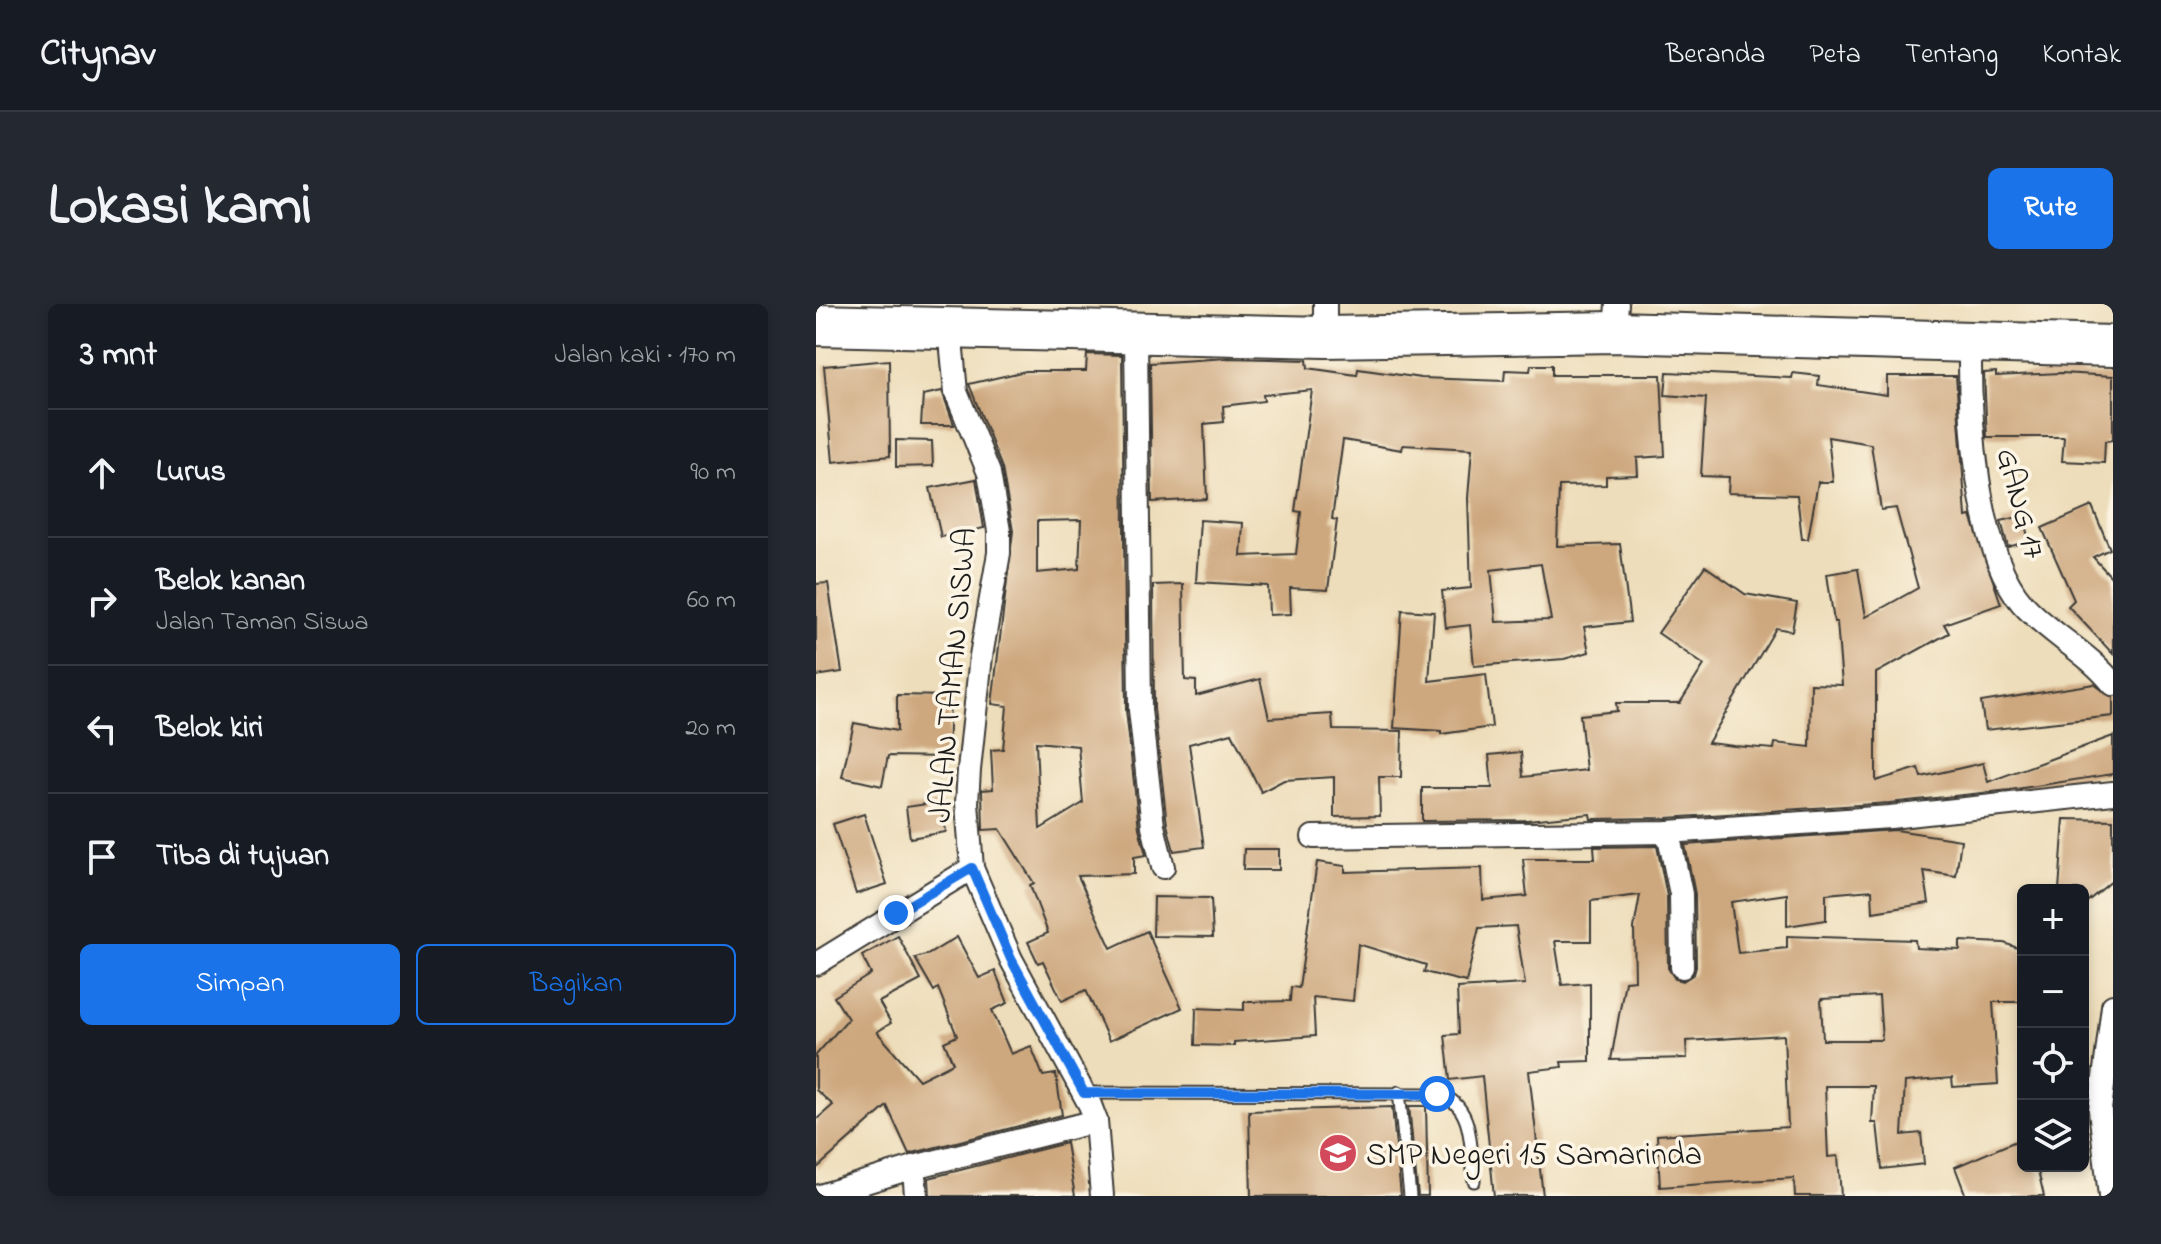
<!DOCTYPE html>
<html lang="id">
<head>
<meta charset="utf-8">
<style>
	:root { --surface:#171b24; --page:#242831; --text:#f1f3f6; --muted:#9ea1a6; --line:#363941; --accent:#1a73e8 }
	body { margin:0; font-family:"Indie Flower",sans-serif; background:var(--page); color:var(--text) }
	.controls { position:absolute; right:24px; bottom:24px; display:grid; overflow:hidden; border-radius:12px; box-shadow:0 4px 12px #0003 }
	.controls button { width:72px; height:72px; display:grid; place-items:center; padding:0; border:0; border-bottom:2px solid var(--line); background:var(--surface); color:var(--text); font:40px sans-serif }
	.stop { position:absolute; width:24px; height:24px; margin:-18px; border:6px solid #1a73e8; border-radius:50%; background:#fff }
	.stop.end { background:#1a73e8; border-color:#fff; box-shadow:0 2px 8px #0008 }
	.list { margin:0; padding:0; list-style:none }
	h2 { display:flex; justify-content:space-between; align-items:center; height:104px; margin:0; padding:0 32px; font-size:34px }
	h2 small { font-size:26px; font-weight:400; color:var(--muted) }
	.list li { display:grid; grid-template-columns:52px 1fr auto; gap:24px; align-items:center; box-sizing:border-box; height:128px; padding:0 32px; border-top:2px solid var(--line) }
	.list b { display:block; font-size:30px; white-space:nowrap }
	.list p { margin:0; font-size:26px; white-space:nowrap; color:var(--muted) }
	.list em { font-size:26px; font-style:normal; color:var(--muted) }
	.actions { display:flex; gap:16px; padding:24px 32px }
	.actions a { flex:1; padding:18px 0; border:2px solid var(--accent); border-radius:12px; text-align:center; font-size:28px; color:var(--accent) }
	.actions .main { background:var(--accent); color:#fff }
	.icon { flex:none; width:44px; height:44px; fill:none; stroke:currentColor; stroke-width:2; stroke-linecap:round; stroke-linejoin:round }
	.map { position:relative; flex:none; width:1297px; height:892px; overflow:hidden; border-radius:12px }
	header { display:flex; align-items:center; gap:48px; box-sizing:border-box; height:112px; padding:0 40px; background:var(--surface); border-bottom:2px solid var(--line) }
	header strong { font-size:38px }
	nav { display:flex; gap:44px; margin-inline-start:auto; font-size:28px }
	.intro { display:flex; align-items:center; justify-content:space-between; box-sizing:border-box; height:192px; padding:0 48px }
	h1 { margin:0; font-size:56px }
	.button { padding:20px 36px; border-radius:12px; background:var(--accent); color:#fff; font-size:28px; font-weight:700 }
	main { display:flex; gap:48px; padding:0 48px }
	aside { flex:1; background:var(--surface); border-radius:12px; box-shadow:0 4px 12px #0003 }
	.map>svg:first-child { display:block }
</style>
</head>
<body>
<header>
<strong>Citynav</strong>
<nav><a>Beranda</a><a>Peta</a><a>Tentang</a><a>Kontak</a></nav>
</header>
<div class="intro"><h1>Lokasi kami</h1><a class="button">Rute</a></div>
<main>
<aside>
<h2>3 mnt<small>Jalan kaki · 170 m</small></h2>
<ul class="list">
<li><svg class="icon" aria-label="ahead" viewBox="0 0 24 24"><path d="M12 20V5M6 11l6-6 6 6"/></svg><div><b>Lurus</b></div><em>90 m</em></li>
<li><svg class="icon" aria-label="right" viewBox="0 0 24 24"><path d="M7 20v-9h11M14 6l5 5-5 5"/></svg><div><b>Belok kanan</b><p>Jalan Taman Siswa</p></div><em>60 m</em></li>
<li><svg class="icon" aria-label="left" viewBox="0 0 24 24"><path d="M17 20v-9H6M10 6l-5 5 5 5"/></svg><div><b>Belok kiri</b></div><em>20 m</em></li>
<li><svg class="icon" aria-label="arrive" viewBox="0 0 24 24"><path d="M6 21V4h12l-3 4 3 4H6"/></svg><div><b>Tiba di tujuan</b></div></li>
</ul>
<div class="actions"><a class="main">Simpan</a><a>Bagikan</a></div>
</aside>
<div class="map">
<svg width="1297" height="892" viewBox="0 0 1297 892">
	<rect width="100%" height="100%" fill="#fcf5e5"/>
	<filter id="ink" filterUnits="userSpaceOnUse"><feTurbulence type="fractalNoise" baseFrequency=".0125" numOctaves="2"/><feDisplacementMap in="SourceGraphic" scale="16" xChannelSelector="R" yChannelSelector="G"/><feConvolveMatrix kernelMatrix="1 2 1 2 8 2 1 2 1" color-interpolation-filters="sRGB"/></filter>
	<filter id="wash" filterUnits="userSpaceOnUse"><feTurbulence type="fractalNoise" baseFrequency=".006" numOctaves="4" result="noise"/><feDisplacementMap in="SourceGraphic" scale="32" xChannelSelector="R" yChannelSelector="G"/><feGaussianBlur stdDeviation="1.8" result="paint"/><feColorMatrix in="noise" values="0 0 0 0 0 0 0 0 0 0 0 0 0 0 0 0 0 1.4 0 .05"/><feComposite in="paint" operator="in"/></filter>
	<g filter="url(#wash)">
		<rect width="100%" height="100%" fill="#edddba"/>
		<g id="blocks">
			<g fill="#cda77e" fill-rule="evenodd">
				<path d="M271,50l35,1 4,355 13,118 7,27 -12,2v17l-56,2 33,72 36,-17 35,77 -73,33 -23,-51 -24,11 -19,-40 -5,2 -10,-21 20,-9 -18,-48 4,-2 -34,-54 -17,1 -1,-40 11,-1 -2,-39 12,-1 4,-43 -15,-2 21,-173 -11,-63 -33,-84 57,-13h60zM265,216l-2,49 -42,4v-52zM220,438l42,4 5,57 -43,26z"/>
				<path d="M411,54l80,2 1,8 49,7 1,-6 63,9 83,3 1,-11 25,1 1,-6h21v10h109l4,81 -28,2 1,17 -32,1v9l-47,1 -2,60 63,-2 10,78 -46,5 5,25 -25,7 -90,7 -4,-41 -24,3 -4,-37 29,-3 -3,-90 4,-49 -69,-4 -1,5 -59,-10 -11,79 5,1 -9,70 -38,-2 1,26 -22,1 -1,-29 -72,-4 4,-62 43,3 -2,33 55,-2 5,-42 -6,-1 17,-121 -49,5 1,6 -41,5 1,16 -20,2 3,75 -55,3 -2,-139zM725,260l10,56 -55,2 -5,-52z"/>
				<path d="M73,56l1,96 -57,6 -9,-96z"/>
				<path d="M851,68l125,6 1,-5 26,3 -1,9 69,10v-19h69l10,141 5,-1 30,88 -57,20 5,9 -73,40v108l42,-13 3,9 62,-14 5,19 125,-46v38l-103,16 -121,13 -222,15 -76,1 -1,-5 -63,6 -105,1v-33h70l-3,-33 32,-3 2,25 63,-7 -6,-55 37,-4 -1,-8h64l24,-38 -46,-32 47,-67 40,28 52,9 -5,28 -16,-3 -68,115 26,3 40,3 1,-6 35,4 1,-63 31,1 -5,-63h-3l-7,-48 31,-5 8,48 52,-29 -22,-80 -15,2 -10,-66 -43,-7 5,45h-15l-10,57h-6l-5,-44 -69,-2 1,-16 -28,-1 5,-78 -41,-3z"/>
				<path d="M1180,68v4l65,-3 52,3v64l-8,1 -1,22 -42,-2 2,-24h-77l-3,-64z"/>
				<path d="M126,87l12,34h-33l2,-30z"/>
				<path d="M80,136l36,1 1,25 -37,1z"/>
				<path d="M160,175l8,49 -43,9 -11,-49z"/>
				<path d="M1276,202l18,43 -17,8 20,22v75l-45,-48 6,-6 -32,-72z"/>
				<path d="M1207,212l6,25 -21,6 -7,-26z"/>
				<path d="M12,279l14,89 -26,4v-92z"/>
				<path d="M367,280l2,96 11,1v15l64,-17 9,39 63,-4 1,16 69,1 -1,46h-22l1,39 -46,1v-40l-50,3 -23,12 -29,-59 -43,11 15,103 -30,4 -7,-27 -13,-115 -1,-124z"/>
				<path d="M586,306l32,2 -5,69 57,-7 6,53 -51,7v-3l-47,-3z"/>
				<path d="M1278,380l19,14v18l-128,14 -4,-28z"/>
				<path d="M81,391l53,1 -2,61 -60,-1 -6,30 -40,-9 12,-54 43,8z"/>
				<path d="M125,498l5,30 -36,6 -4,-31z"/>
				<path d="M48,510l23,70 -31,10 -23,-70z"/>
				<path d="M1248,515l49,1v60l-30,25v-15h-24z"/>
				<path d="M1080,526l65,10 -5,36 -32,-5 5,32 -56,9 -1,-22 -46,4v26l-39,6v-32l-56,8 7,51 49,-5v-12l128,4 1,8 44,2v-9l44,2 19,7v52h-30l5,82 -45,3 -1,-9 -47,4 -3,53 19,-2 3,31 -42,5 -5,-46h-5l2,-37h-49l3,71 10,-1 3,40h-46l-1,-18 -134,9 -3,-52 131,-8 -4,-92 -98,6 1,17 -76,2 14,-79 10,-1 -1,-52 6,-33 -49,6v40h-36l7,44 28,-2v78l-29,1 1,5 -33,4 14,125h-49l-12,-120 -32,4 -5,-45 14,-1 -2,-46 68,-4 -9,-58 -37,2 -13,54 -42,-10 2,-7 -68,-21 -5,57 -40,-4 2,39 -81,6v4l-39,-1 1,-37 48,2v-8l46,-1 1,-14 8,1 18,-126 28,4v6l137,-4 1,32 44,-4 -4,-37h72l-1,-12 63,-1 10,50 1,72 7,11 8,2 11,-7 2,-7 -1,-73 -10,-49zM1063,692l3,44h-59l-2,-41z"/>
				<path d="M428,545h35v21h-36z"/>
				<path d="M338,593l57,1 2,39 -60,-1z"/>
				<path d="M82,632l23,44 -42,22 12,21 -14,9 42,48 34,-17 -9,-21 13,-6 -19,-48 -4,3 -19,-33 14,-4 28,-17 22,41 16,-7 13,32 -16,7 19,44 20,-8 12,30 13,-2 6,41 -153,39 -22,-48 -71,63v-49l17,-15 -17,-15v-35l32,-36 -14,-22 37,-23 -9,-18z"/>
				<path d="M593,802h17l2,90h-10z"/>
				<path d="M576,803l9,89h-150l-2,-85z"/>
				<path d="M1207,834v28h14l7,30h-78l-11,-29z"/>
				<path d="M250,839l9,53h-145l-1,-18z"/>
			</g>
		</g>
	</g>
	<g filter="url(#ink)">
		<use href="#blocks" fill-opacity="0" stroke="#3b3934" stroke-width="2"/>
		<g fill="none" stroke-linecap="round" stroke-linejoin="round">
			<defs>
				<g id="lane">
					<path d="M583,788l11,104"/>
					<path d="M268,789l353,1c38,9 33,54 37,87"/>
				</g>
				<g id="street">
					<path d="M134,25l6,63 33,81 10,58v22l-18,103 -12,114 -2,33 5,65 39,91 79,146 6,16 6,75"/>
					<path d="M799,28l2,-28"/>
					<path d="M320,31l4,375 13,116 10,41"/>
					<path d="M509,33v-33"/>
					<path d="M1154,38c-1,70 5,206 52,261 27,31 65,48 91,81"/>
					<path d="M852,528l13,62 1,73"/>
					<path d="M497,533l355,-5 222,-15 223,-24"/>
					<path d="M0,660l156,-96"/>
					<path d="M98,863l2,29"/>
					<path d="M4,892l94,-29 182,-46"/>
					<path d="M1294,892l-10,-86 13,-104"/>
				</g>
				<path id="highway" d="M0,21l509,12 290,-5 498,14"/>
			</defs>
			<use href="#lane" stroke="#3b3934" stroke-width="15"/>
			<use href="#street" stroke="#3b3934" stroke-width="26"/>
			<use href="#highway" stroke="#3b3934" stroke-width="44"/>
			<use href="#lane" stroke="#fff" stroke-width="11"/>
			<use href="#street" stroke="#fff" stroke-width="22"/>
			<use href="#highway" stroke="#fff" stroke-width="40"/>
		</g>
	</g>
	<g fill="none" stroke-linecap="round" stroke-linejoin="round" filter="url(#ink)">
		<path stroke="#1a73e8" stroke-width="10" d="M80,609l76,-45 39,91 73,134 353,1"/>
	</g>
	<defs>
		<symbol id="school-disc" viewBox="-11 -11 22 22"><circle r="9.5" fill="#d1495b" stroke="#fcf5e5"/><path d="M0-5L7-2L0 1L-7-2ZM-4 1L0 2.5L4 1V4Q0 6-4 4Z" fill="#fff"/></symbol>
	</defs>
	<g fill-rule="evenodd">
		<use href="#school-disc" x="500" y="827" width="44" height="44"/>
	</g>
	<g text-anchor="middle" stroke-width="7" stroke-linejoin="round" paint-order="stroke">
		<g font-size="32" fill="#1c1c1c" stroke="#fcf5e5">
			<text transform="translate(1206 199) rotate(75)" y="11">GANG 17</text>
			<text transform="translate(135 371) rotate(-85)" y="11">JALAN TAMAN SISWA</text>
		</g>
		<g font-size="32" fill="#1c1c1c" stroke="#fcf5e5" text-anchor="start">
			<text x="550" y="860">SMP Negeri 15 Samarinda</text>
		</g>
	</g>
</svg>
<div class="controls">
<button>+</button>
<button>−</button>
<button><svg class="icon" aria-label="locate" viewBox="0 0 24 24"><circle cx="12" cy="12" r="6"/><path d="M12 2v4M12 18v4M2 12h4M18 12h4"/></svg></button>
<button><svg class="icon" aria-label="layers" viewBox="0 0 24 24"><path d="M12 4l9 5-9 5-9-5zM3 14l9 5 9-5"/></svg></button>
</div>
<div class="stop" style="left:621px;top:790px"></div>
<div class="stop end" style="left:80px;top:609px"></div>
</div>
</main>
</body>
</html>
